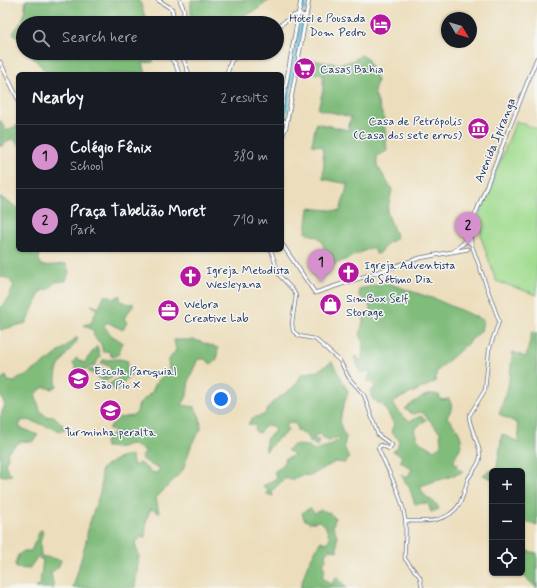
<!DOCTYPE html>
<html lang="en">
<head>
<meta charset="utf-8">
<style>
	:root { --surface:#171b24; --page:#242831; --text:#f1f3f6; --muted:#9ea1a6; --line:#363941; --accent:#d690ce }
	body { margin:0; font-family:Mynerve,sans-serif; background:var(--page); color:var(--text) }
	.controls { position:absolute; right:12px; bottom:12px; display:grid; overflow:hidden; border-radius:6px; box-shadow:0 1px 3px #0004 }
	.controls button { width:36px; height:36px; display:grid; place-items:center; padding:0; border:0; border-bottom:1px solid var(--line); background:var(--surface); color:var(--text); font:20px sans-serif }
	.compass { position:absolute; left:441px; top:12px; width:36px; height:36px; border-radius:50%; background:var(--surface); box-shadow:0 1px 3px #0004; rotate:128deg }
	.you { position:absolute; left:221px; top:399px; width:14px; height:14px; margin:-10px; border:3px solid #fff; border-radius:50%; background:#1a73e8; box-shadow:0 0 0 6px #1a73e833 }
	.badge { display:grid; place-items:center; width:26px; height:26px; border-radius:50%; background:var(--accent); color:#111; font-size:13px; font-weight:700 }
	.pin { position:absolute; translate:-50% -33px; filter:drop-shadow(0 1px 2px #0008) }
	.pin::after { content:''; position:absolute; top:21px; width:14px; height:12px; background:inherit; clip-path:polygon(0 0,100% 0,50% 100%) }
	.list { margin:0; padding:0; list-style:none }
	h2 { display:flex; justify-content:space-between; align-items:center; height:52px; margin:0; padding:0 16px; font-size:17px }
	h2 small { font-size:13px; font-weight:400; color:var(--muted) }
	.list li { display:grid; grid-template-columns:26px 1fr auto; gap:12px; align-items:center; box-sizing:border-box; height:64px; padding:0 16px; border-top:1px solid var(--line) }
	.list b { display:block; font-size:15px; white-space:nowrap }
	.list p { margin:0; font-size:13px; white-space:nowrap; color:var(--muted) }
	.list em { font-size:13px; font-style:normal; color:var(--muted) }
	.icon { flex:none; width:22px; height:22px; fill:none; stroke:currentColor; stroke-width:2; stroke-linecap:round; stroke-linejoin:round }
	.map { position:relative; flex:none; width:537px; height:588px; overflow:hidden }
	.search { position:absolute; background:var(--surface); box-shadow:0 1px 3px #0004; left:16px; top:16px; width:268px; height:44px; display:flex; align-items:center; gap:10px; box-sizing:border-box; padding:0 14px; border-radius:22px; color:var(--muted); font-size:15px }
	.panel { position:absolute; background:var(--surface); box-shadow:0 1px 3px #0004; left:16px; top:72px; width:268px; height:180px; border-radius:6px }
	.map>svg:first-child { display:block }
</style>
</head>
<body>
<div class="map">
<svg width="537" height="588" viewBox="0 0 537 588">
	<rect width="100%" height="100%" fill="#f6f6f2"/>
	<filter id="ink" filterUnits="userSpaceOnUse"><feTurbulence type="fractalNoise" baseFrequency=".025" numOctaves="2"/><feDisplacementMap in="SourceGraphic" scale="8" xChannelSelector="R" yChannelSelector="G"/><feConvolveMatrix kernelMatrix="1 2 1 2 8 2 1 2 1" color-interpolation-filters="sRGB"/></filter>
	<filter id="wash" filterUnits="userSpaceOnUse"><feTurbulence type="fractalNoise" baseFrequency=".012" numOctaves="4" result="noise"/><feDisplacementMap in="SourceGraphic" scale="16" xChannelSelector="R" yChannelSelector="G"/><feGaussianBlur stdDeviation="0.9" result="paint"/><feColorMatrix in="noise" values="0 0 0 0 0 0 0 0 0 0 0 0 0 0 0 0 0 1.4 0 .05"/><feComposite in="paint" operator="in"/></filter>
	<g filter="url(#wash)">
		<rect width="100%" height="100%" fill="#ecdebc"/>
		<path fill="#a0dc8f" stroke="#5e8676" d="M516,121l21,8v166l-41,-14 -15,-44v-8h-7z"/>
		<g fill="#80bc7a" stroke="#4e766c">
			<path d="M26,0h112l3,4 6,19h-124v19l-10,-9 10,-14z"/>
			<path d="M191,0h79l-17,12 -23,7 -5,4h-34z"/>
			<path d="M29,53h124v9l-10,1 3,11h-98z"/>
			<path d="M361,55l6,3 10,23 -3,11 10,27 3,32 -10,5v9l15,25 -5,22 10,26 -9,5 -11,12 -4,-8 -42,19 -9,-24 -4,-5 -12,-4 3,-25 31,3 8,-27 -25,-5 1,-18 -2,-15 -10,-1 4,-22 32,7 3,-13 -33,-8 5,-19v-15l-12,-2 2,-13c18,4 34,7 48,-5z"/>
			<path d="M0,120l6,11 12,-6v20l-5,-7 -13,9z"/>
			<path d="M0,197l18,11v42h22l-1,10 3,6 24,-2 3,8 -3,9 -11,1 -6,7 -8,2 -15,32 -26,7v-23l7,-6 7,-15 -5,-7 -9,-3z"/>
			<path d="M387,283l48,16 48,21 -2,11 -44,40 -2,11 -43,20 10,14 8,5 11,-5 5,4 -12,9c4,17 8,13 20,21l7,-5 -1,-13 -18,-20 -10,2 -7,-5c9,-7 21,-18 34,-14l2,5 8,-1c4,8 3,10 -2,18 7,9 18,18 13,31 -2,5 -5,7 -6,14l3,2 -1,4 8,4 -44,14c4,15 15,12 19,23l-8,3 -3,-9 -13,1 -7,-20 -3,-2 -4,-8 6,4 5,-9 -12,-8 2,-5 -9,-5 4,-2 2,-9 -8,-8 3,-8 -12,-21 -2,1 -7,-5 -3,-8 5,-3 -2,-6 -5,-1 2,-11 -9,3 -7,-17 8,5 1,-19 -3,-8 4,-16 7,-3 -2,-12 -10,-7v-7z"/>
			<path d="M120,295v6l9,3 4,-1v3l-9,12 3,4 -4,8 -16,-8 -3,4 7,9 11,7 -3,12 -5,3 -3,-1 -2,-5 -6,1 -2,-8 -8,-9 1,-4 -10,-6 7,-2 6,-14 -6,-4 8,3 5,-12h6l3,3z"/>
			<path d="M532,332l5,1v193l-15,-6v-49h-30v8l-9,-4 14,-8 5,-33 16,8 1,-9 -2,-10 -18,-9 9,-27 5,-35 13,5z"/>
			<path d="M77,337v4c-10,13 -25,27 -20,45l-5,3 -8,-2 -9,7 5,16 6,7 8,-1 8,8 3,6 -4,1 -33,-11 -7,1 -2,6 19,8 -6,7 -11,-1 -14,11 1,6 -3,5 2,6 5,6 -7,1 -5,-1v-58l5,-12 -5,-11v-14l6,-4 2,5 7,1 4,-5h5l28,-19z"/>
			<path d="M174,340h21l23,8 -1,11 -6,5 -6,-5h-7l-9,20 -2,17 -5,9 12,2 6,10 1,12 -9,14 -9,27 -27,28 3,15 -8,-4c-7,12 -4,16 -6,29l-5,-1 -5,7 4,12 -4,32h-62l14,-50c-1,-10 10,-34 13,-46 2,-7 1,-16 1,-23l16,-10 14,-4 3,11 6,-3 11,9 6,1 3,-5 -9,-3 -10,-7 5,-7 -15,-7 -14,4 -11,-1 -1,-6 10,-9 -7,-4 11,-10 14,-2 4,-4 2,-8 13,-12 4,-9 13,-14 -1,-8 8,-11z"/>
			<path d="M97,346l3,10 -5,9 -19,8v-6l-3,-3 3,-6 8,5z"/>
			<path d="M120,359l8,2 -2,10 6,4 -5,3 -11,14 -8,-7 12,-8 -2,-3h-3l-10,8 -17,-11 10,-4 4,2 -2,5 7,3 4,-10 -10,-4 2,-3z"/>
			<path d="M332,362l16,29c-3,15 -14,31 -2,46l-2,9 5,13 -4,4 -10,-1 -25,14 -9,-1 -6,4h-11l-12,12 1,5 -6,-2 1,-4 -5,-4 14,-8 -3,-6 8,-6 3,-7 10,-4 -8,-5 7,-5 14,1 7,4 13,-4 12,-7 -2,-2 -9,4 -7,-4 -1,-4 -7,4 1,3h4l-2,6 -8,-5v-4l-12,-7v-5l-6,-3 -6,4 3,5 -14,11 -8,9v-12l9,-8 -4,-6 -5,1 -7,7 -4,-2 1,-6 -8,-1 4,-6 12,-3c10,-19 16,-16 29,-28 4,-3 6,-9 9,-13l15,-3z"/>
			<path d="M310,508l5,5 6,-3 9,3 5,5 -2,9 4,8v16l-8,-2 -4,5 1,5 -3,6 2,5 -3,7 9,8 6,-9 9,12h-46l7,-22 12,-22 2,-3 6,2 3,-5 -5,-13 -6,-4 -9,2 -6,-4 -2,-6z"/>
			<path d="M40,530l3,1 -3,12 1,13 20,4 -2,6 -8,7 3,15h-18l4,-5 3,-23 -6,-3 -8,12 -13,-1 -1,-4 3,-9 6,-4h7z"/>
			<path d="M522,550l15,3v35l-17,-15h2z"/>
		</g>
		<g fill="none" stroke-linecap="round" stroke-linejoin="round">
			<g stroke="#62c3e0" stroke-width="5">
				<path d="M304,9l1,-9"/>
				<path d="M284,116l18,-96"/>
			</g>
		</g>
	</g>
	<g filter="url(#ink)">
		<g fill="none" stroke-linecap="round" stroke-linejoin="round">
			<defs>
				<g id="tertiary">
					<path d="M299,14l7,2"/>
					<path d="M282,120l5,3"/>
					<path d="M271,250l8,25 14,15 3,6 -4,27 1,8 6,5 16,3 25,22 9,17 15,17 14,40 14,10 -3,4 -8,-4 -3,3c10,23 24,46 27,71 2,13 -1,27 0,40l15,18 2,11"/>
					<path d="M406,521c19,1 43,2 54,-18 4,-8 5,-16 8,-24 4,-8 13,-15 12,-24 -1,-14 -10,-25 -11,-39l16,-26 4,-40 10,-29 -28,-78"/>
				</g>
				<g id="secondary">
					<path d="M158,0l14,9 1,5 -2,9"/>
					<path d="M180,0l4,10 -1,13"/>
					<path d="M277,27l16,-11 6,-2"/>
					<path d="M167,53l9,12 3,9"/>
					<path d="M181,53l8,21"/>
					<path d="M0,62l18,37"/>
					<path d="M227,74l4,-13 10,-8"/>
					<path d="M282,106l19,-106"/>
					<path d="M282,137l4,-10 23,-127"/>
					<path d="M282,138v14"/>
					<path d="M469,230l2,12"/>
					<path d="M464,243l73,-185"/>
					<path d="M282,244l33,49 105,-35 48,-9"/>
					<path d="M455,250l11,-9 5,2"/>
				</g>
			</defs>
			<use href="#tertiary" stroke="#646c7f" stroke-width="4"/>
			<use href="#secondary" stroke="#646c7f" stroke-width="4.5"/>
			<use href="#tertiary" stroke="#fff" stroke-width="2.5"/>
			<use href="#secondary" stroke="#fff" stroke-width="3"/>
		</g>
	</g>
	<defs>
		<symbol id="hotel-disc" viewBox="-11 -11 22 22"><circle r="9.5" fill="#b5179e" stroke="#f6f6f2"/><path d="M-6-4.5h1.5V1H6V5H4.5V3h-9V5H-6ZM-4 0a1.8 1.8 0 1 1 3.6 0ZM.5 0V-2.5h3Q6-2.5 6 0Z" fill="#fff"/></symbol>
		<symbol id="supermarket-disc" viewBox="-11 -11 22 22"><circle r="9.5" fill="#b5179e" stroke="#f6f6f2"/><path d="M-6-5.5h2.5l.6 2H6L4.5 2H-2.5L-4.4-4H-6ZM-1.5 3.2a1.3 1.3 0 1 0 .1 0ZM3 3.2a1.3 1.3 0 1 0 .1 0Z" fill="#fff"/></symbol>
		<symbol id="museum-disc" viewBox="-11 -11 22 22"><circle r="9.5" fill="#b5179e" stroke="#f6f6f2"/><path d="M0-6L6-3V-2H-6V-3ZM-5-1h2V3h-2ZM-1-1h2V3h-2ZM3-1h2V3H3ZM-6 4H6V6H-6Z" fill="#fff"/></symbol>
		<symbol id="church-disc" viewBox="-11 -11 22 22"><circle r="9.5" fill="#b5179e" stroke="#f6f6f2"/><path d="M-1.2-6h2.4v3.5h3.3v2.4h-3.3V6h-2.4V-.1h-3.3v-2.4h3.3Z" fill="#fff"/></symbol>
		<symbol id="shop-disc" viewBox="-11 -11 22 22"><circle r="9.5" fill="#b5179e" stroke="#f6f6f2"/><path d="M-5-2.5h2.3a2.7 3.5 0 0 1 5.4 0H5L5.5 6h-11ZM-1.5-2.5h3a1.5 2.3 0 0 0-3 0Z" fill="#fff"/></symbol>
		<symbol id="office-disc" viewBox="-11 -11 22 22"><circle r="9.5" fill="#b5179e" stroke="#f6f6f2"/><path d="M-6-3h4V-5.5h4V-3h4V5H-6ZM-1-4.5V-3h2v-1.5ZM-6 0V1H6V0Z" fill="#fff"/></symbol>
		<symbol id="school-disc" viewBox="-11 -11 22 22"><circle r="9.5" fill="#b5179e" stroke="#f6f6f2"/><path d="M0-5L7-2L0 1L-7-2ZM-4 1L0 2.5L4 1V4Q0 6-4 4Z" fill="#fff"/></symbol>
	</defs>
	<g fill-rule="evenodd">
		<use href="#hotel-disc" x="368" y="12" width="25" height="25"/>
		<use href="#supermarket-disc" x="292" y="56" width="25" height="25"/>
		<use href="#museum-disc" x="466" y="116" width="25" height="25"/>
		<use href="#church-disc" x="336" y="260" width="25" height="25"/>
		<use href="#church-disc" x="178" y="264" width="25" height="25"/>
		<use href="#shop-disc" x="318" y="292" width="25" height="25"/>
		<use href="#office-disc" x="156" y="298" width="25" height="25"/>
		<use href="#school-disc" x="66" y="366" width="25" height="25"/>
		<use href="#school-disc" x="98" y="398" width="25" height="25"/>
	</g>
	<g text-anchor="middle" stroke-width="3" stroke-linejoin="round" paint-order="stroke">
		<g font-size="12" fill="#1b2f5e" stroke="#f6f6f2" text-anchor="start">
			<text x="366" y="22" text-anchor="end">Hotel e Pousada<tspan x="366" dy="14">Dom Pedro</tspan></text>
			<text x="320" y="73">Casas Bahia</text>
			<text x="462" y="125" text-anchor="end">Casa de Petrópolis<tspan x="462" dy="14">(Casa dos sete erros)</tspan></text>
			<text x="364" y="269">Igreja Adventista<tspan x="364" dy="14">do Sétimo Dia</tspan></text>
			<text x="206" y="274">Igreja Metodista<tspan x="206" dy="14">Wesleyana</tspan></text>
			<text x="346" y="302">SimBox Self<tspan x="346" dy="14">Storage</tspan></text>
			<text x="184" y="308">Webra<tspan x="184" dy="14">Creative Lab</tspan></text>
			<text x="94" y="375">Escola Paroquial<tspan x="94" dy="14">São Pio X</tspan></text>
			<text x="110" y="436" text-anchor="middle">Turminha peralta</text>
		</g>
		<g font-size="12" fill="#1b2f5e" stroke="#f6f6f2">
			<text transform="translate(495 140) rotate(-68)" y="4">Avenida Ipiranga</text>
		</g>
	</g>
</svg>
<div class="controls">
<button>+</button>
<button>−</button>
<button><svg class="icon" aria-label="locate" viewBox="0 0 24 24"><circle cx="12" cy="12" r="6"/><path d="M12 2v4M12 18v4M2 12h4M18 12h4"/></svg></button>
</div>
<svg class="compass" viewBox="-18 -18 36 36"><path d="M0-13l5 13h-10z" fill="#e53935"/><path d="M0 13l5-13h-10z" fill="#9ea1a6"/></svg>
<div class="you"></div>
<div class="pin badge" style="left:321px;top:282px">1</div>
<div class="pin badge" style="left:468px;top:245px">2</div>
<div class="search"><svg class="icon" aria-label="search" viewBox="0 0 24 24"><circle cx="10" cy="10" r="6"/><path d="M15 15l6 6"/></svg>Search here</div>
<section class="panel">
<h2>Nearby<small>2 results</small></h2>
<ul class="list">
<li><span class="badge">1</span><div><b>Colégio Fênix</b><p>School</p></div><em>380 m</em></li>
<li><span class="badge">2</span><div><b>Praça Tabelião Moret</b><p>Park</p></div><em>710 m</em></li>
</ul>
</section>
</div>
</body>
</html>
